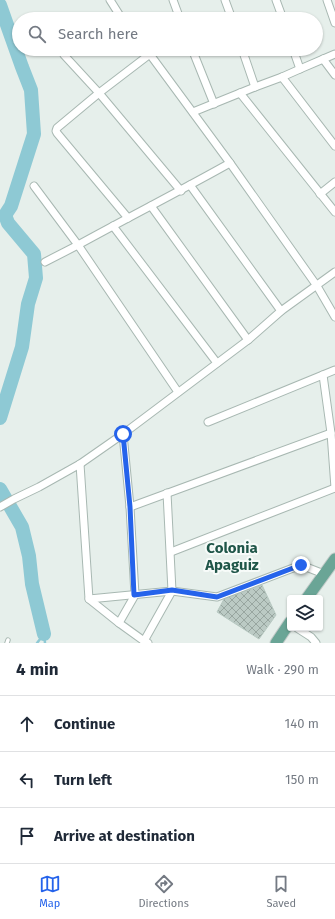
<!DOCTYPE html>
<html lang="en">
<head>
<meta charset="utf-8">
<style>
	:root { --surface:#fff; --page:#f2f2f3; --text:#1f2937; --muted:#747a83; --line:#e0e1e3; --accent:#2563eb }
	body { margin:0; font-family:"Fira Sans",sans-serif; background:var(--page); color:var(--text) }
	.controls { position:absolute; right:12px; bottom:12px; display:grid; overflow:hidden; border-radius:4px; box-shadow:0 1px 3px #0004 }
	.controls button { width:36px; height:36px; display:grid; place-items:center; padding:0; border:0; border-bottom:1px solid var(--line); background:var(--surface); color:var(--text); font:20px sans-serif }
	.stop { position:absolute; width:12px; height:12px; margin:-9px; border:3px solid #2563eb; border-radius:50%; background:#fff }
	.stop.end { background:#2563eb; border-color:#fff; box-shadow:0 1px 4px #0008 }
	.list { margin:0; padding:0; list-style:none }
	h2 { display:flex; justify-content:space-between; align-items:center; height:52px; margin:0; padding:0 16px; font-size:17px }
	h2 small { font-size:13px; font-weight:400; color:var(--muted) }
	.list li { display:grid; grid-template-columns:26px 1fr auto; gap:12px; align-items:center; box-sizing:border-box; height:56px; padding:0 16px; border-top:1px solid var(--line) }
	.list b { display:block; font-size:15px; white-space:nowrap }
	.list em { font-size:13px; font-style:normal; color:var(--muted) }
	.icon { flex:none; width:22px; height:22px; fill:none; stroke:currentColor; stroke-width:2; stroke-linecap:round; stroke-linejoin:round }
	.map { position:relative; flex:none; width:335px; height:643px; overflow:hidden }
	.search { position:absolute; background:var(--surface); box-shadow:0 1px 3px #0004; left:12px; right:12px; top:12px; height:44px; display:flex; align-items:center; gap:10px; box-sizing:border-box; padding:0 14px; border-radius:22px; color:var(--muted); font-size:15px }
	.sheet { height:220px; background:var(--surface) }
	nav { display:flex; justify-content:space-around; align-items:center; box-sizing:border-box; height:56px; border-top:1px solid var(--line); background:var(--surface); font-size:11px; color:var(--muted) }
	nav a { display:grid; justify-items:center; gap:2px }
	nav .on { color:var(--accent) }
	.map>svg:first-child { display:block }
</style>
</head>
<body>
<div class="map">
<svg width="335" height="643" viewBox="0 0 335 643">
	<defs>
		<pattern id="building-cross-hatch" width="8" height="8" patternUnits="userSpaceOnUse"><rect width="8" height="8" fill="#bbcac4"/><path d="M0 0l8 8M0 8l8-8" fill="none" stroke="#98a6a0"/></pattern>
	</defs>
	<rect width="100%" height="100%" fill="#e6efeb"/>
	<g fill="none" stroke-linecap="round" stroke-linejoin="round">
		<g stroke="#8ec9d4" stroke-width="2.5">
			<path d="M44,634l1,9"/>
			<path d="M37,643l7,-9"/>
		</g>
		<g stroke="#8ec9d4" stroke-width="14">
			<path d="M0,5l22,62 9,23 3,44 -23,72 -6,9 3,8 26,31 2,24 -8,26 -6,43 -22,71"/>
			<path d="M0,489l22,38 7,29 3,28 12,50"/>
		</g>
	</g>
	<path fill="url(#building-cross-hatch)" stroke="#b8c9c2" d="M262,585l14,30 -17,24 -42,-27 7,-13z"/>
	<g fill="none" stroke-linecap="round" stroke-linejoin="round">
		<defs>
			<path id="service" d="M7,643l1,-3"/>
			<g id="minor">
				<path d="M110,0l12,19"/>
				<path d="M173,0l7,19"/>
				<path d="M225,0l7,19"/>
				<path d="M276,0l7,19"/>
				<path d="M327,0l8,23"/>
				<path d="M146,49l84,114 87,123 18,31"/>
				<path d="M192,49l22,55"/>
				<path d="M242,49l13,38"/>
				<path d="M293,49l7,20"/>
				<path d="M64,55l35,38 82,98"/>
				<path d="M323,59l12,16"/>
				<path d="M282,77l53,69"/>
				<path d="M240,93l95,119"/>
				<path d="M193,112l62,-25 27,-10 18,-8 35,-15"/>
				<path d="M190,185l91,126"/>
				<path d="M34,186l44,59 -33,17"/>
				<path d="M320,194l15,-12"/>
				<path d="M151,206l97,134"/>
				<path d="M128,218l-71,-85 -1,-2 1,-3 42,-35 51,-39"/>
				<path d="M113,226l104,137"/>
				<path d="M323,375l8,58 4,55"/>
				<path d="M178,392l-100,-147c51,-28 102,-54 152,-82"/>
				<path d="M208,422l127,-52"/>
				<path d="M123,434l7,73 5,88 -16,28 25,18"/>
				<path d="M80,464l9,135 30,24"/>
				<path d="M0,507l14,-8 25,-12 41,-23 43,-30 125,-94 33,-29 54,-39"/>
				<path d="M130,507l201,-74"/>
				<path d="M171,552l164,-64"/>
				<path d="M89,599l83,-8 45,6 84,-32 23,9"/>
				<path d="M297,628l14,9 5,6"/>
				<path d="M148,643l-4,-2 28,-50 -5,-98"/>
			</g>
			<g id="primary">
				<path d="M307,598l28,-39"/>
				<path d="M276,643l14,-21"/>
			</g>
		</defs>
		<use href="#service" stroke="#a8b8b2" stroke-width="5.5"/>
		<use href="#minor" stroke="#a8b8b2" stroke-width="9"/>
		<use href="#primary" stroke="#c2cac8" stroke-width="13"/>
		<use href="#service" stroke="#fff" stroke-width="3.5"/>
		<use href="#minor" stroke="#fff" stroke-width="7"/>
		<use href="#primary" stroke="#6aa596" stroke-width="11"/>
	</g>
	<g fill="none" stroke-linecap="round" stroke-linejoin="round">
		<path stroke="#2563eb" stroke-width="5" d="M123,434l7,73 4,88 38,-5 45,7 84,-32"/>
	</g>
	<g text-anchor="middle" stroke-width="4" stroke-linejoin="round" paint-order="stroke">
		<g font-size="15" font-weight="bold" fill="#1f5548" stroke="#f7fbf9">
			<text x="232" y="553">Colonia<tspan x="232" dy="17">Apaguiz</tspan></text>
		</g>
	</g>
</svg>
<div class="controls">
<button><svg class="icon" aria-label="layers" viewBox="0 0 24 24"><path d="M12 4l9 5-9 5-9-5zM3 14l9 5 9-5"/></svg></button>
</div>
<div class="stop" style="left:123px;top:434px"></div>
<div class="stop end" style="left:301px;top:565px"></div>
<div class="search"><svg class="icon" aria-label="search" viewBox="0 0 24 24"><circle cx="10" cy="10" r="6"/><path d="M15 15l6 6"/></svg>Search here</div>
</div>
<section class="sheet">
<h2>4 min<small>Walk · 290 m</small></h2>
<ul class="list">
<li><svg class="icon" aria-label="ahead" viewBox="0 0 24 24"><path d="M12 20V5M6 11l6-6 6 6"/></svg><div><b>Continue</b></div><em>140 m</em></li>
<li><svg class="icon" aria-label="left" viewBox="0 0 24 24"><path d="M17 20v-9H6M10 6l-5 5 5 5"/></svg><div><b>Turn left</b></div><em>150 m</em></li>
<li><svg class="icon" aria-label="arrive" viewBox="0 0 24 24"><path d="M6 21V4h12l-3 4 3 4H6"/></svg><div><b>Arrive at destination</b></div></li>
</ul>
</section>
<nav>
<a class="on"><svg class="icon" aria-label="map" viewBox="0 0 24 24"><path d="M3 6l6-2 6 2 6-2v14l-6 2-6-2-6 2zM9 4v14M15 6v14"/></svg>Map</a>
<a><svg class="icon" aria-label="directions" viewBox="0 0 24 24"><path d="M12 3l9 9-9 9-9-9zM9 14v-3h6M13 9l2 2-2 2"/></svg>Directions</a>
<a><svg class="icon" aria-label="saved" viewBox="0 0 24 24"><path d="M7 4h10v16l-5-4-5 4z"/></svg>Saved</a>
</nav>
</body>
</html>
